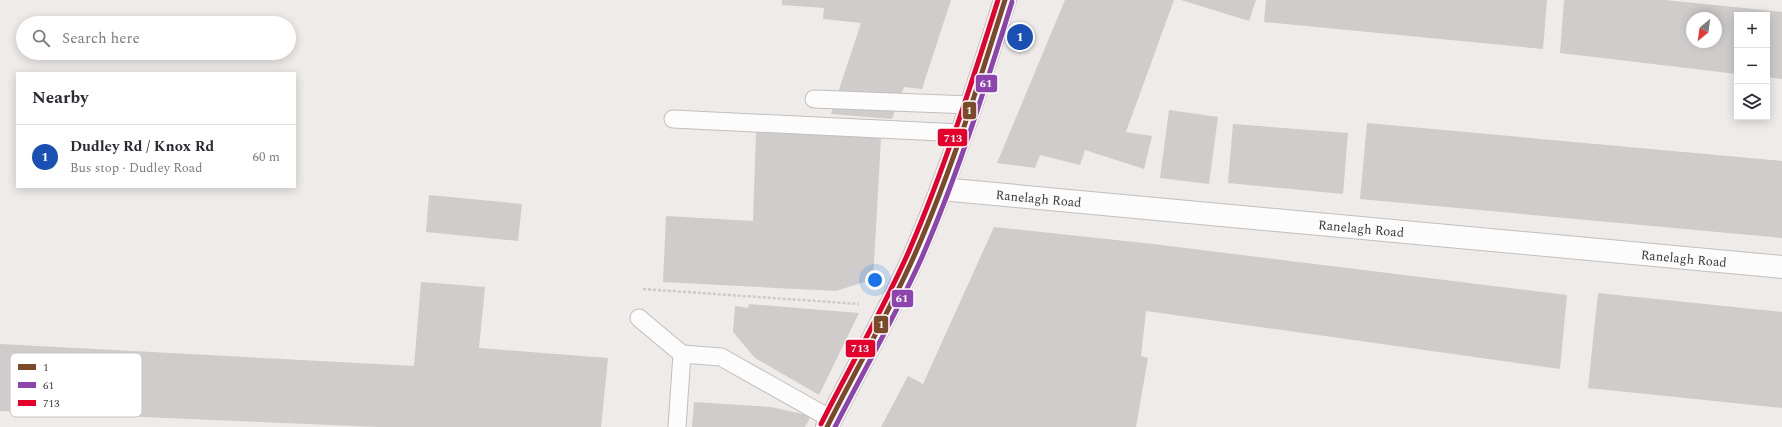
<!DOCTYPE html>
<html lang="en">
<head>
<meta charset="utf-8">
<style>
	:root { --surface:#fff; --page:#f2f2f3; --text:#2b2b33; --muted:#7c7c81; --line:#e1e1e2; --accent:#0b8043 }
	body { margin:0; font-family:Spectral,serif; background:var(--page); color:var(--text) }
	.controls { position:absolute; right:12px; top:12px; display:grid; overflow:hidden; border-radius:0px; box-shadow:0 2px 10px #0003 }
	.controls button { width:36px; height:36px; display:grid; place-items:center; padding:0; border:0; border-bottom:1px solid var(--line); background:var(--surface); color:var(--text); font:20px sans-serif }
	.compass { position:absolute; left:1686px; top:12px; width:36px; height:36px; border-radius:50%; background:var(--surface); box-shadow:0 2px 10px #0003; rotate:209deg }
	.you { position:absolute; left:875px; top:280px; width:14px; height:14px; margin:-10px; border:3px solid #fff; border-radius:50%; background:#1a73e8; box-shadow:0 0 0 6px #1a73e833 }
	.badge { display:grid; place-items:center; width:26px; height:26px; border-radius:50%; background:var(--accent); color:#fff; font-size:13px; font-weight:700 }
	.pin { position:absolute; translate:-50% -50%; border:2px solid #fff; box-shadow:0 1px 4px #0006 }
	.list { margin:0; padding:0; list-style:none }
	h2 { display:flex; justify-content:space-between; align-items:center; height:52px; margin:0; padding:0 16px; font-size:17px }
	h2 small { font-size:13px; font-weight:400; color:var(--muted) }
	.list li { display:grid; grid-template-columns:26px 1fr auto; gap:12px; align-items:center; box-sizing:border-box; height:64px; padding:0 16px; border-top:1px solid var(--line) }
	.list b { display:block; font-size:15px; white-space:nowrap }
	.list p { margin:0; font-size:13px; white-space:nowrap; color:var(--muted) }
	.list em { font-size:13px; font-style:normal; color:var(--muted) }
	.icon { flex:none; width:22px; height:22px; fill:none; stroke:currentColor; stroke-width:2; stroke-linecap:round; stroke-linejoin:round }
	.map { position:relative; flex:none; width:1782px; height:427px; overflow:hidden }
	.search { position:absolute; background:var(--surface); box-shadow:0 2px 10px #0003; left:16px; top:16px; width:280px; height:44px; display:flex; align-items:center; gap:10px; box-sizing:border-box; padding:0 14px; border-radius:22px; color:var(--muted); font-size:15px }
	.panel { position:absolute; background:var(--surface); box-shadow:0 2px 10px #0003; left:16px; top:72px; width:280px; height:116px; border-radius:0px }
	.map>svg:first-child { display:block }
</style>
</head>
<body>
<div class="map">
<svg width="1782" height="427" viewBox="0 0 1782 427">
	<rect width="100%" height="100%" fill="#eeebe9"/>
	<g fill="#cfcccb" fill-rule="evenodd">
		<path d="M782,0h169l-29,89 -18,-2 -12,32 -61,-5 30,-91 -38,-4 1,-11 -42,-3z"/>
		<path d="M1065,0h109l-48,132 26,4 -8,33 -59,-19 -5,15 -40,-10 -5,13 -38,-5z"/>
		<path d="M1181,0h75l-7,21z"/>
		<path d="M1266,0h281l-4,49 -279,-27z"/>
		<path d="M1564,0h101l117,12v67l-15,-2v-62h-30v59l-177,-21zM1692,18h24v24h-24z"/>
		<path d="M1169,110l49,7 -9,67 -49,-6z"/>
		<path d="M1367,123l415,38v77l-422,-39z"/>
		<path d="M1233,124l115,9 -5,61 -115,-11z"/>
		<path d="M756,132l125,6 -8,141 -37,12 -173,-9 3,-66 87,5z"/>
		<path d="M429,195l93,9 -4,37 -92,-9z"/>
		<path d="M994,227l159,17 414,51 -7,74 -414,-58 -5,45 7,2 -12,69h-255l27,-51 15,8z"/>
		<path d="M421,282l64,5 -6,61 129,10 -7,69h-222l-379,-16v-67l414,22z"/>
		<path d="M1598,293l184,19v96l-194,-20z"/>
		<path d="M749,304l110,9 -40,82 -64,-37 -22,-26 2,-26 13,2z"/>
		<path d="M694,402l77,5 40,9 -6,11h-113z"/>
	</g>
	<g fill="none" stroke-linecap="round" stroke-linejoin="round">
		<defs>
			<g id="lane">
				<path d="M814,99l157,6"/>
				<path d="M673,119l288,14"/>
				<path d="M639,318l43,36"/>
				<path d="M677,427l5,-73 39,3 110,62"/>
			</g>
			<g id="street">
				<path id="s1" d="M941,189l841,78"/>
			</g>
			<path id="primary" d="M827,427c29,-58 62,-114 88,-173 36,-83 63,-168 90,-254"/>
		</defs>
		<use href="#lane" stroke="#c1bfbe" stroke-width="19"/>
		<use href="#street" stroke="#c1bfbe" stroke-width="24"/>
		<use href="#primary" stroke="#c1bfbe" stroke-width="24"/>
		<path stroke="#cccaca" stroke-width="2.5" stroke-dasharray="3 2" stroke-linecap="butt" d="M643,289l216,15"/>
		<use href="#lane" stroke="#fcfcfc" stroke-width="17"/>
		<use href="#street" stroke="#fcfcfc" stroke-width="22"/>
		<use href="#primary" stroke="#fcfcfc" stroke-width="22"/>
		<defs>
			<path id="bus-1" d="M827,427c29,-58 62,-114 88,-173 36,-82 63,-168 90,-254"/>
			<path id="bus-2" d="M835,427c29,-57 61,-112 87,-170 36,-83 63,-169 90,-255"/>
			<path id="bus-3" d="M821,424c29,-58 62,-114 88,-173 35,-81 62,-166 89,-251"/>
		</defs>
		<use href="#bus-1" stroke="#fff" stroke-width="8"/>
		<use href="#bus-2" stroke="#fff" stroke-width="8"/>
		<use href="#bus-3" stroke="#fff" stroke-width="8"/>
		<use href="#bus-1" stroke="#7a4b2a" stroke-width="5"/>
		<use href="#bus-2" stroke="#8e44ad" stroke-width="5"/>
		<use href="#bus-3" stroke="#e4002b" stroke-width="5"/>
	</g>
	<g text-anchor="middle" stroke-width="3" stroke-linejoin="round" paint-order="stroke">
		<g font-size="13" fill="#3d3a3a" stroke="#fff">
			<text dy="5" stroke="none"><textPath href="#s1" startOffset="98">Ranelagh Road</textPath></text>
			<text dy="5" stroke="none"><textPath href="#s1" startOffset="422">Ranelagh Road</textPath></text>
			<text dy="5" stroke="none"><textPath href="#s1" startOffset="746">Ranelagh Road</textPath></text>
		</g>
	</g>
	<rect x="10" y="353" width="132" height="64" rx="6" fill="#fff" stroke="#c5c4c4" stroke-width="1"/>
	<rect x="18" y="364" width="18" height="6" fill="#7a4b2a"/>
	<rect x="18" y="382" width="18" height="6" fill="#8e44ad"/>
	<rect x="18" y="400" width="18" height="6" fill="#e4002b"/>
	<g font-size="11" fill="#3d3a3a">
		<text x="43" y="371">1</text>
		<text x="43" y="389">61</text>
		<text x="43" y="407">713</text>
	</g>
	<g stroke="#fff" stroke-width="1.5">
		<rect x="975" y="74" width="23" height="19" rx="4" fill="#8e44ad"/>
		<rect x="962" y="101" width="15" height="19" rx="4" fill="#7a4b2a"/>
		<rect x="937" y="128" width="31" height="19" rx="4" fill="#e4002b"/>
		<rect x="891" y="289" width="23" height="19" rx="4" fill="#8e44ad"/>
		<rect x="873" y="315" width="16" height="19" rx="4" fill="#7a4b2a"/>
		<rect x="845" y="339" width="31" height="19" rx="4" fill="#e4002b"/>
	</g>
	<g font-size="11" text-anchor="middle" font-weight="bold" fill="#fff">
		<text x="986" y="87">61</text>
		<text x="969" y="114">1</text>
		<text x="953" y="142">713</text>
		<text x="902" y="302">61</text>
		<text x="881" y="328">1</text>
		<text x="860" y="352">713</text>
	</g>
</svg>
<div class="controls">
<button>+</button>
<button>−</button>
<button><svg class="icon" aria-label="layers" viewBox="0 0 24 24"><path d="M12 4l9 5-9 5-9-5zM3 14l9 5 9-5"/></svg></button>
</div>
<svg class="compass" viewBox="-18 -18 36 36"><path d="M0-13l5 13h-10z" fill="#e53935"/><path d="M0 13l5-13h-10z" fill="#7c7c81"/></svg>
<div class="you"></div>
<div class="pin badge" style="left:1020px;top:37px;background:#1a4fb4">1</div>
<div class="search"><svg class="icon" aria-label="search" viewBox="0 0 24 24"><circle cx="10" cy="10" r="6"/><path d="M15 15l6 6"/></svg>Search here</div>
<section class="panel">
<h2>Nearby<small></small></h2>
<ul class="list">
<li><span class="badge" style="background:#1a4fb4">1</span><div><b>Dudley Rd / Knox Rd</b><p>Bus stop · Dudley Road</p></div><em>60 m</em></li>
</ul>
</section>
</div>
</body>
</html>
